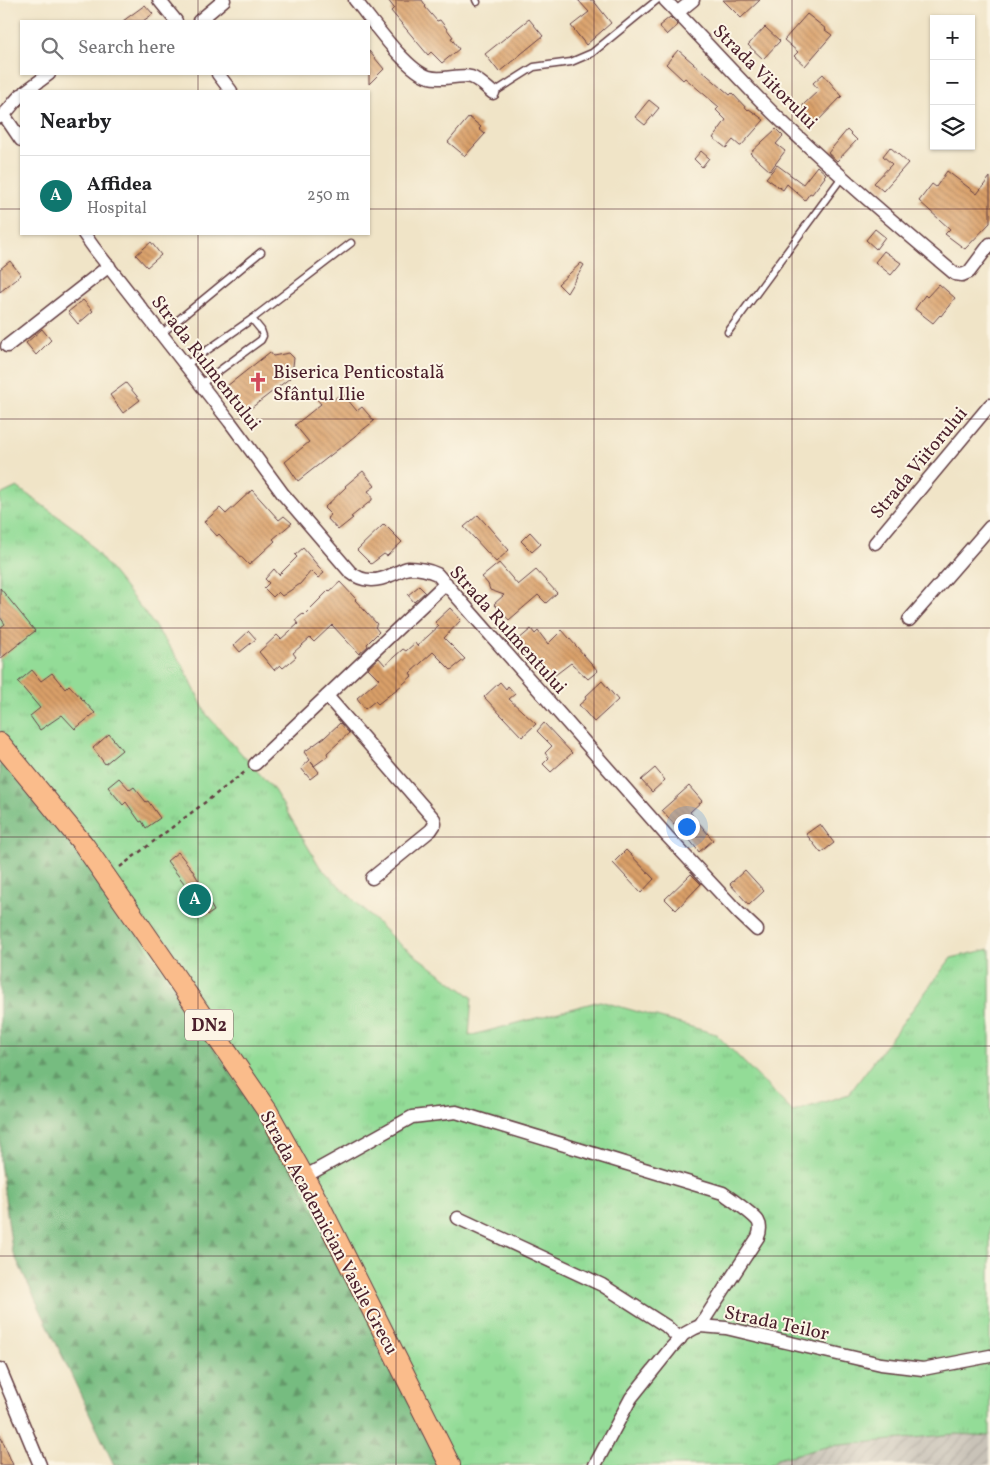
<!DOCTYPE html>
<html lang="en">
<head>
<meta charset="utf-8">
<style>
	:root { --surface:#fff; --page:#f2f2f2; --text:#202124; --muted:#757577; --line:#e0e0e0; --accent:#0f766e }
	body { margin:0; font-family:Vollkorn,serif; background:var(--page); color:var(--text) }
	.controls { position:absolute; right:15px; top:15px; display:grid; overflow:hidden; border-radius:0px; box-shadow:0 1px 4px #0004 }
	.controls button { width:45px; height:45px; display:grid; place-items:center; padding:0; border:0; border-bottom:1px solid var(--line); background:var(--surface); color:var(--text); font:25px sans-serif }
	.you { position:absolute; left:686px; top:826px; width:18px; height:18px; margin:-12px; border:4px solid #fff; border-radius:50%; background:#1a73e8; box-shadow:0 0 0 8px #1a73e833 }
	.badge { display:grid; place-items:center; width:32px; height:32px; border-radius:50%; background:var(--accent); color:#fff; font-size:16px; font-weight:700 }
	.pin { position:absolute; translate:-50% -50%; border:2px solid #fff; box-shadow:0 1px 5px #0006 }
	.list { margin:0; padding:0; list-style:none }
	h2 { display:flex; justify-content:space-between; align-items:center; height:65px; margin:0; padding:0 20px; font-size:21px }
	h2 small { font-size:16px; font-weight:400; color:var(--muted) }
	.list li { display:grid; grid-template-columns:32px 1fr auto; gap:15px; align-items:center; box-sizing:border-box; height:80px; padding:0 20px; border-top:1px solid var(--line) }
	.list b { display:block; font-size:19px; white-space:nowrap }
	.list p { margin:0; font-size:16px; white-space:nowrap; color:var(--muted) }
	.list em { font-size:16px; font-style:normal; color:var(--muted) }
	.icon { flex:none; width:28px; height:28px; fill:none; stroke:currentColor; stroke-width:2; stroke-linecap:round; stroke-linejoin:round }
	.map { position:relative; flex:none; width:990px; height:1465px; overflow:hidden }
	.search { position:absolute; background:var(--surface); box-shadow:0 1px 4px #0004; left:20px; top:20px; width:350px; height:55px; display:flex; align-items:center; gap:12px; box-sizing:border-box; padding:0 18px; border-radius:0px; color:var(--muted); font-size:19px }
	.panel { position:absolute; background:var(--surface); box-shadow:0 1px 4px #0004; left:20px; top:90px; width:350px; height:145px; border-radius:0px }
	.map>svg:first-child { display:block }
</style>
</head>
<body>
<div class="map">
<svg width="990" height="1465" viewBox="0 0 990 1465">
	<defs>
		<pattern id="industrial-furrows" width="10" height="10" patternUnits="userSpaceOnUse" patternTransform="scale(1.25)"><rect width="10" height="10" fill="#c9c3b8"/><path d="M-1 1l2-2M0 10L10 0M9 11l2-2" fill="none" stroke="#aea79e"/></pattern>
		<pattern id="grass-tufts" width="24" height="20" patternUnits="userSpaceOnUse" patternTransform="scale(1.25)"><rect width="24" height="20" fill="#93dc97"/><path d="M3 7l-1-3M5 7V3M7 7l1-3M15 17l-1-3M17 17v-4M19 17l1-3" fill="none" stroke="#80bc82"/></pattern>
		<pattern id="forest-firs" width="22" height="20" patternUnits="userSpaceOnUse" patternTransform="scale(1.25)"><rect width="22" height="20" fill="#76bc80"/><path d="M5 1l3.5 6h-7zM16 11l3.5 6h-7z" fill="#639869"/></pattern>
		<pattern id="building-back-hatch" width="6" height="6" patternUnits="userSpaceOnUse" patternTransform="scale(1.25)"><rect width="6" height="6" fill="#daa069"/><path d="M-1 5l2 2M0 0l6 6M5-1l2 2" fill="none" stroke="#b38257"/></pattern>
	</defs>
	<rect width="100%" height="100%" fill="#fcf5e5"/>
	<filter id="ink" filterUnits="userSpaceOnUse"><feTurbulence type="fractalNoise" baseFrequency=".02" numOctaves="2"/><feDisplacementMap in="SourceGraphic" scale="10" xChannelSelector="R" yChannelSelector="G"/><feConvolveMatrix kernelMatrix="1 2 1 2 8 2 1 2 1" color-interpolation-filters="sRGB"/></filter>
	<filter id="wash" filterUnits="userSpaceOnUse"><feTurbulence type="fractalNoise" baseFrequency=".0096" numOctaves="4" result="noise"/><feDisplacementMap in="SourceGraphic" scale="20" xChannelSelector="R" yChannelSelector="G"/><feGaussianBlur stdDeviation="1.12" result="paint"/><feColorMatrix in="noise" values="0 0 0 0 0 0 0 0 0 0 0 0 0 0 0 0 0 1.4 0 .05"/><feComposite in="paint" operator="in"/></filter>
	<g filter="url(#wash)">
		<rect width="100%" height="100%" fill="#f0e4c7"/>
		<path fill="url(#industrial-furrows)" d="M955,1434l35,2v29h-220l7,-6 54,-13z"/>
		<path fill="url(#grass-tufts)" stroke="#6e7e61" d="M17,487l64,46 68,85 34,48 24,49 67,75 46,77 77,75 75,55 -3,39 131,-35 116,33 77,78 56,-18 102,-136 39,-9v487l-35,-2 -124,12 -54,13 -7,6h-326l-146,-285 -73,-114 -225,-317v-254z"/>
		<path fill="url(#forest-firs)" stroke="#606e56" d="M0,749l115,152 110,165 73,114 146,285h-330l-102,-215 -12,-89z"/>
		<g id="blocks">
			<g fill="url(#building-back-hatch)">
				<path d="M388,0h34l4,6 -1,1 12,14 3,-1 13,17 -2,1 8,11 -17,14 -11,-11 -3,3 -37,-44 3,-3z"/>
				<path d="M578,0h15l18,23 -25,22 -15,-19 18,-14z"/>
				<path d="M723,0h37l-19,18z"/>
				<path d="M145,5l8,9 -10,7h-20z"/>
				<path d="M807,14l19,15 -1,1 7,5 -27,31 -11,-10 4,-4 -14,-12z"/>
				<path d="M670,17l8,8 -11,10 -8,-9z"/>
				<path d="M529,19l14,17 -44,36 -14,-18z"/>
				<path d="M765,27l15,14 -17,18 -15,-14z"/>
				<path d="M678,50l52,45 2,-2 16,17 1,-1 15,11 -23,26h-1l-7,-6 -7,8 -13,-10 13,-18 -10,-10 3,-3 -34,-29 -2,2 -17,-16z"/>
				<path d="M369,51l15,18 -15,15z"/>
				<path d="M823,74l19,22 -26,27 -13,-13v-5l16,-15 -6,-7z"/>
				<path d="M649,100l10,8 -14,17 -10,-8z"/>
				<path d="M469,117l12,10 -2,2 6,5 -20,22 -17,-14z"/>
				<path d="M776,129l7,7 -7,8 9,7 -15,20 -20,-18z"/>
				<path d="M847,130l10,10 -20,21 -9,-8z"/>
				<path d="M890,147l18,16 -25,28 -9,-8 18,-19 -9,-8z"/>
				<path d="M701,151l8,7 -7,9 -8,-8z"/>
				<path d="M777,165l26,19 14,-18 9,8 -2,2 1,1 -13,17 -2,-1 -5,7 -18,-16 -4,6 -17,-12z"/>
				<path d="M947,171l30,23 13,-17v46l-25,26 -20,-15 5,-5 -31,-28 13,-17 4,3z"/>
				<path d="M875,229l10,8 -9,12 -10,-9z"/>
				<path d="M151,242l10,13 -14,12 -11,-12z"/>
				<path d="M884,251l17,12 -10,12 -16,-13z"/>
				<path d="M10,261l11,14 -21,17v-23z"/>
				<path d="M581,263l3,2 -17,28 -9,-9z"/>
				<path d="M939,284l16,14 -14,18 -1,-1 -7,8 -18,-14 10,-14 2,2z"/>
				<path d="M83,300l10,11 -15,13 -10,-12z"/>
				<path d="M42,329l9,11 -15,15 -10,-12z"/>
				<path d="M270,352l3,4 16,-3 5,5 -1,8 -6,7 3,5 -44,34 -19,-26z"/>
				<path d="M126,383l14,17 -17,13 -13,-18z"/>
				<path d="M324,391l9,9 9,-7 15,18 5,-4 12,14 -76,60 -13,-19 24,-20 -14,-17 26,-21 -5,-6z"/>
				<path d="M363,471l12,15 -7,5 4,5v4l-21,17 2,1 -15,12 -11,-12 4,-3 -7,-7 22,-21 -1,-1z"/>
				<path d="M252,490l27,30 5,-4 8,7 -19,16 2,2 -26,24 -30,-31 -2,2 -13,-14 16,-14 6,6z"/>
				<path d="M478,515l31,35 -13,12 -32,-35z"/>
				<path d="M384,524l18,18 -15,14 -3,-2 -13,10 -14,-14z"/>
				<path d="M530,532l11,12 -9,8 -11,-11z"/>
				<path d="M303,548l21,25 -6,5 -7,-7 -11,13 -18,12 -4,-4 -5,5 -9,-9 5,-5 -4,-4 9,-10 5,6 18,-18 -2,-2z"/>
				<path d="M499,563l19,22 18,-15 21,23 -11,10 -8,-8 -29,25 -15,-16 10,-9 -14,-5 -2,-6 -6,-7z"/>
				<path d="M340,582l16,17 -1,1 22,24 -2,3 4,5 -12,12 1,2 -9,8 -27,-29 -18,17 -4,-4 -17,15 3,4 -13,11 -3,-3 -6,5 -15,-18 18,-17 4,4 17,-15 -3,-4 8,-6 1,1 25,-25 1,1z"/>
				<path d="M419,586l6,6 -11,10 -6,-7z"/>
				<path d="M0,588l35,43 -35,28v-31l5,-4 -5,-7z"/>
				<path d="M450,608l11,12 -17,18 21,21 -14,11 -18,-18 -23,21 2,3 -10,9 -24,19 -3,-3 -10,8 -8,-11 22,-19 -11,-11 11,-10 6,7 18,-16 3,2 9,-8 2,3 22,-20 -4,-4z"/>
				<path d="M531,629l4,5 3,-3 10,13 14,-14 36,41 -10,8 -17,-16 -21,16 -32,-39z"/>
				<path d="M249,631l7,8 -16,13 -6,-7z"/>
				<path d="M32,670l9,11 11,-8 13,16 4,-4 26,28 -20,16 -13,-14 -22,15 -10,-14 10,-8 -22,-26z"/>
				<path d="M602,681l16,19 -24,22 -15,-17 7,-6 -1,-2z"/>
				<path d="M500,682l6,7 2,-3 7,8 -6,5 27,25 -14,13 -38,-40z"/>
				<path d="M340,723l9,10 -22,20 1,3 -14,10 -3,-4 8,10 -9,7 -9,-11 9,-8 -6,-8 21,-15z"/>
				<path d="M544,723l28,30 -21,19 -8,-8 6,-6 -4,-5 7,-7 -15,-15z"/>
				<path d="M109,734l13,16 -17,14 -12,-16z"/>
				<path d="M655,768l10,12 -13,12 -11,-12z"/>
				<path d="M119,778l11,12 4,-3 12,15 2,-1 12,17 -14,10 -4,-7 -2,1 -14,-20 -3,3 -15,-18z"/>
				<path d="M689,786l13,15 -12,11 23,28 -14,12 -23,-30 -2,2 -12,-14z"/>
				<path d="M820,824l14,19 -13,10 -15,-19z"/>
				<path d="M626,850l28,29 -13,14 -28,-30z"/>
				<path d="M178,852l13,16 11,18 -2,1 14,24 -6,4 -4,-6 -12,6 -10,-18 9,-5 -24,-31z"/>
				<path d="M745,870l19,21 -15,14 -19,-21z"/>
				<path d="M691,874l10,10 -25,26 -11,-11z"/>
				<path d="M0,1435l13,30h-13z"/>
			</g>
		</g>
	</g>
	<g filter="url(#ink)">
		<use href="#blocks" fill-opacity="0" stroke="#633d42" stroke-width="1"/>
		<g fill="none" stroke-linecap="round" stroke-linejoin="round">
			<defs>
				<g id="service">
					<path d="M476,0l1,2"/>
					<path d="M493,93l41,-26 37,-5 21,-9 65,-53"/>
					<path d="M728,332l114,-155"/>
					<path d="M161,334l100,-82"/>
					<path d="M186,365l66,-46"/>
					<path d="M201,384l60,-44 2,-4 -2,-6 -9,-11 99,-76"/>
				</g>
				<g id="minor">
					<path d="M159,0l17,21"/>
					<path d="M355,0c16,19 51,71 74,77 13,4 29,-3 42,0 7,2 16,11 22,16"/>
					<path d="M665,0c36,37 71,76 108,113 58,56 120,109 182,161l7,1 7,-3 21,-28"/>
					<path d="M677,13l16,-13"/>
					<path d="M199,21l25,-21"/>
					<path d="M218,74l13,17"/>
					<path d="M26,91l23,-17"/>
					<path d="M4,115l17,25"/>
					<path d="M0,117c9,-5 13,-15 21,-22"/>
					<path d="M84,234l10,14 136,174 53,72 67,78c12,10 27,10 41,3 6,-2 11,-6 18,-7 10,0 19,2 28,6l230,262 72,77 18,17"/>
					<path d="M7,346l102,-80"/>
					<path d="M875,543l115,-138"/>
					<path d="M909,620l81,-93"/>
					<path d="M327,696l107,123 1,5 -4,6 -59,48"/>
					<path d="M255,764l191,-181"/>
					<path d="M304,1177l108,-60 44,-5 267,81c8,6 30,21 35,28 3,5 2,11 0,16l-58,89"/>
					<path d="M458,1218l144,67 64,41 14,13"/>
					<path d="M0,1369l40,96"/>
					<path d="M595,1465l36,-67 40,-50 13,-14 11,-6 5,-2 26,2 155,36 42,5 67,-13"/>
				</g>
				<path id="primary" d="M0,743l84,102 84,121 100,146 49,88 133,265"/>
			</defs>
			<use href="#service" stroke="#633d42" stroke-width="9"/>
			<use href="#minor" stroke="#633d42" stroke-width="15"/>
			<use href="#primary" stroke="#633d42" stroke-width="22"/>
			<path stroke="#633d42" stroke-width="2.5" stroke-dasharray="4 4" stroke-linecap="butt" d="M120,867l125,-95"/>
			<use href="#service" stroke="#fff" stroke-width="6"/>
			<use href="#minor" stroke="#fff" stroke-width="12"/>
			<use href="#primary" stroke="#fabc8b" stroke-width="20"/>
		</g>
	</g>
	<path fill="none" stroke="#4a1f2b" stroke-width="1" stroke-opacity="0.55" d="M198,0v21M396,0v1465M594,0v1465M792,0v1465M198,74v17M0,209h21M369,209h621M198,234v1231M0,419h990M0,628h990M0,837h990M0,1046h990M0,1256h990"/>
	<defs>
		<symbol id="church-bare" viewBox="-9 -9 18 18"><path d="M-1.2-6h2.4v3.5h3.3v2.4h-3.3V6h-2.4V-.1h-3.3v-2.4h3.3Z" fill="#d1495b" stroke="#fcf5e5" stroke-width="2.5" paint-order="stroke"/></symbol>
	</defs>
	<g fill-rule="evenodd">
		<use href="#church-bare" x="244" y="368" width="28" height="28"/>
	</g>
	<g text-anchor="middle" stroke-width="4" stroke-linejoin="round" paint-order="stroke">
		<rect fill="#fcf5e5" stroke="#7f5f63" stroke-width="1" x="185" y="1009.5" width="48" height="31" rx="4"/>
		<g font-size="18" font-weight="bold" fill="#4a1f2b">
			<text x="209" y="1031">DN2</text>
		</g>
		<g font-size="19" fill="#4a1f2b" stroke="#fcf5e5">
			<text transform="translate(766 76) rotate(45)" y="7">Strada Viitorului</text>
			<text transform="translate(207 362) rotate(52)" y="7">Strada Rulmentului</text>
			<text transform="translate(918 462) rotate(-50)" y="7">Strada Viitorului</text>
			<text transform="translate(509 629) rotate(48)" y="7">Strada Rulmentului</text>
			<text transform="translate(330 1232) rotate(62)" y="7">Strada Academician Vasile Grecu</text>
			<text transform="translate(777 1322) rotate(12)" y="7">Strada Teilor</text>
		</g>
		<g font-size="19" fill="#4a1f2b" stroke="#fcf5e5" text-anchor="start">
			<text x="273" y="378">Biserica Penticostală<tspan x="273" dy="22">Sfântul Ilie</tspan></text>
		</g>
	</g>
</svg>
<div class="controls">
<button>+</button>
<button>−</button>
<button><svg class="icon" aria-label="layers" viewBox="0 0 24 24"><path d="M12 4l9 5-9 5-9-5zM3 14l9 5 9-5"/></svg></button>
</div>
<div class="you"></div>
<div class="pin badge" style="left:195px;top:900px">A</div>
<div class="search"><svg class="icon" aria-label="search" viewBox="0 0 24 24"><circle cx="10" cy="10" r="6"/><path d="M15 15l6 6"/></svg>Search here</div>
<section class="panel">
<h2>Nearby<small></small></h2>
<ul class="list">
<li><span class="badge">A</span><div><b>Affidea</b><p>Hospital</p></div><em>250 m</em></li>
</ul>
</section>
</div>
</body>
</html>
